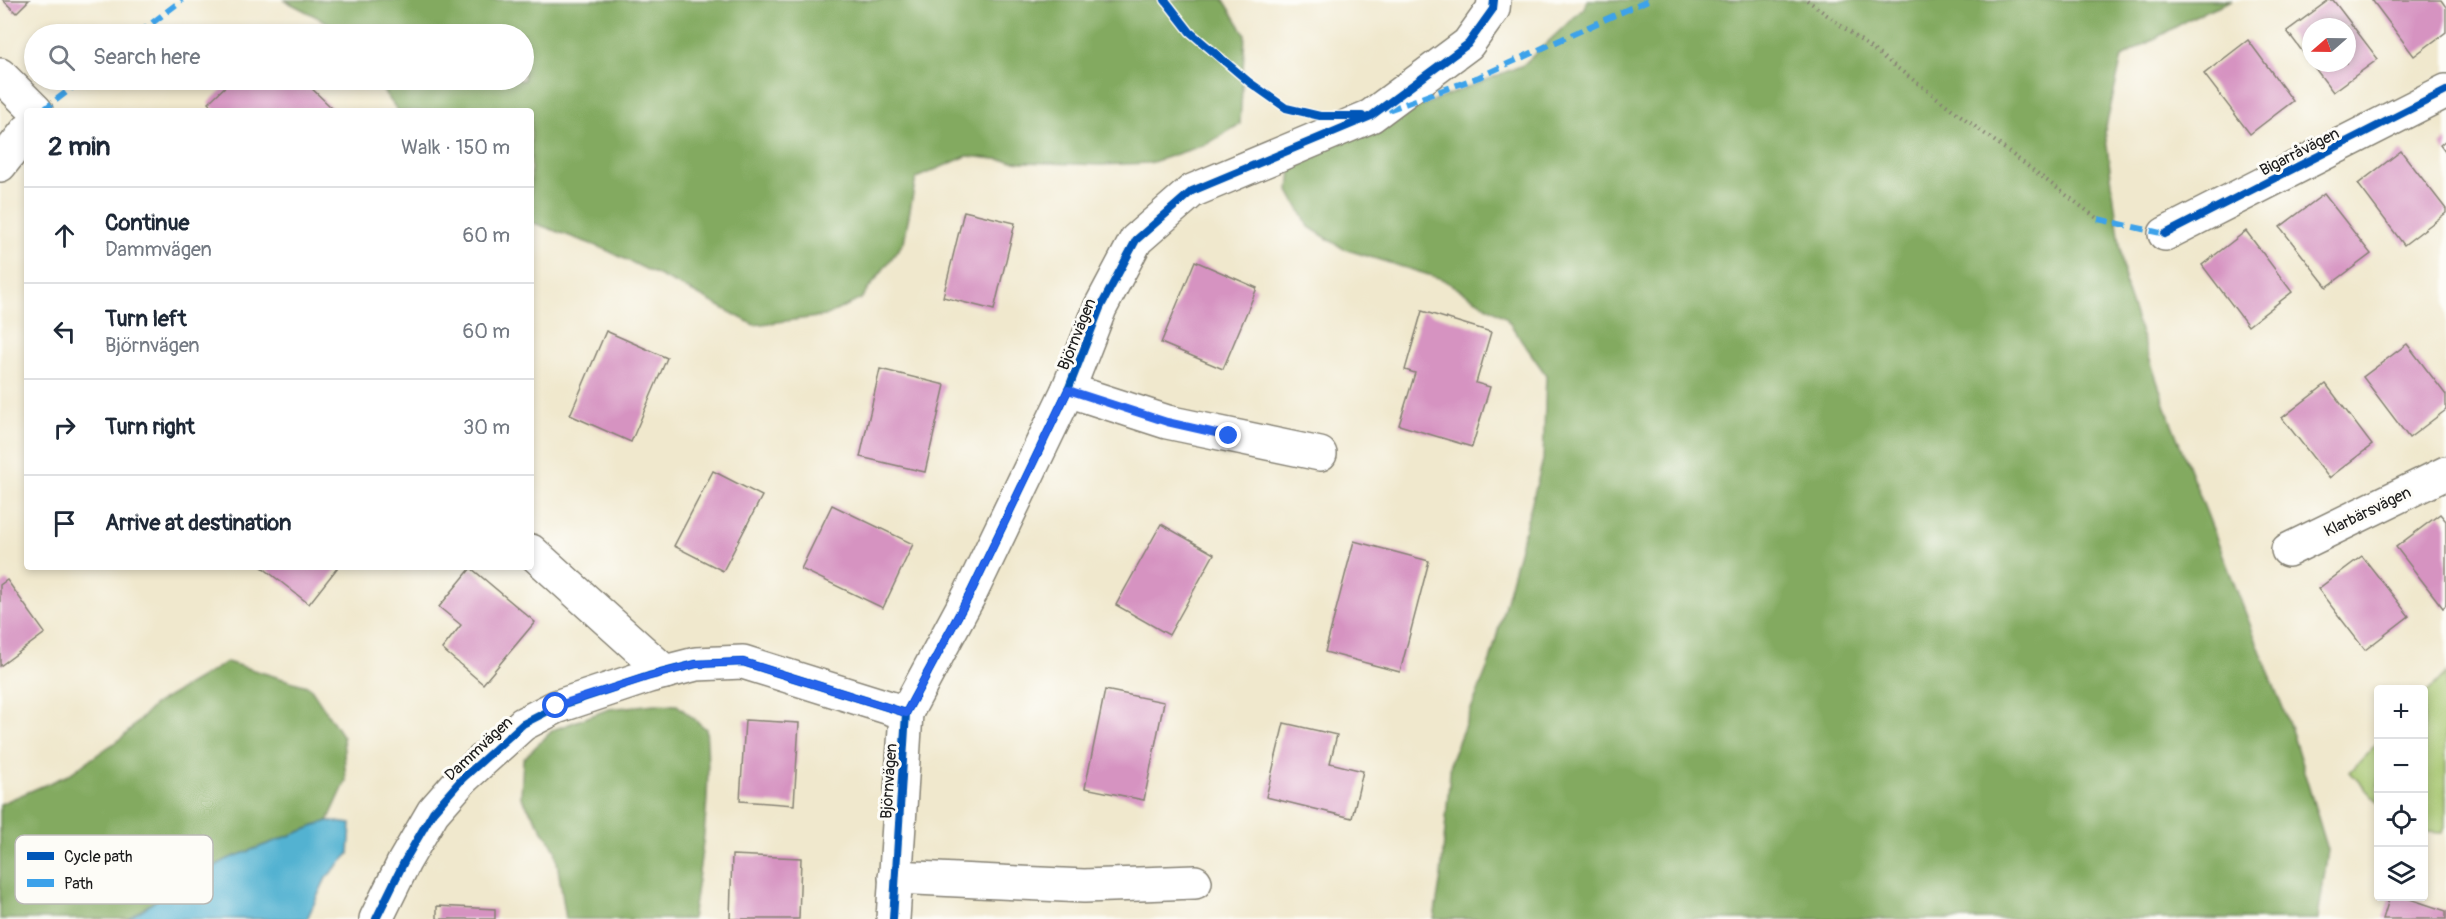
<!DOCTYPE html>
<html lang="en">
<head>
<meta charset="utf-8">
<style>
	:root { --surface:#fff; --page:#f6f6f7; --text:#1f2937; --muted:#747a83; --line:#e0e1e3 }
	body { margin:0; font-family:Pangolin,sans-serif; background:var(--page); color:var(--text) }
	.controls { position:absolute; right:18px; bottom:18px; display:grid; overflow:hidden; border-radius:6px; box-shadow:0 3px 9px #0003 }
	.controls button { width:54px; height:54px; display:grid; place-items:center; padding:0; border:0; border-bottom:2px solid var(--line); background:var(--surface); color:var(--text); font:30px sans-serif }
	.compass { position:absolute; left:2302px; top:18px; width:54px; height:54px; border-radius:50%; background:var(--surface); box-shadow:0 3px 9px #0003; rotate:250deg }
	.stop { position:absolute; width:18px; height:18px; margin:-14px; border:4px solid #2563eb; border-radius:50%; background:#fff }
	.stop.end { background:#2563eb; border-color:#fff; box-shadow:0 2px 6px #0008 }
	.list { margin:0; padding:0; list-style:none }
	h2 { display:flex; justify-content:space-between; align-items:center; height:78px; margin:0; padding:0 24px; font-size:26px }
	h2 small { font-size:20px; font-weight:400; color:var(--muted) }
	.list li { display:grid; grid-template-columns:39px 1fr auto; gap:18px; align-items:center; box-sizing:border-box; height:96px; padding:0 24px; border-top:2px solid var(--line) }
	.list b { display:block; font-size:22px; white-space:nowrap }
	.list p { margin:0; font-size:20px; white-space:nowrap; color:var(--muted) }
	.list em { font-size:20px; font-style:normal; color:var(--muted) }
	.icon { flex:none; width:33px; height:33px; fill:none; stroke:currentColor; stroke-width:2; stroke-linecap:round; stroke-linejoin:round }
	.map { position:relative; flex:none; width:2446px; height:919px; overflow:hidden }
	.search { position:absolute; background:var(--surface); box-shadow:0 3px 9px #0003; left:24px; top:24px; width:510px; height:66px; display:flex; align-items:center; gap:15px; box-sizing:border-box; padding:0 21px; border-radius:33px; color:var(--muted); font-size:22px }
	.panel { position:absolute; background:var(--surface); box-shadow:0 3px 9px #0003; left:24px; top:108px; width:510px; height:462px; border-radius:6px }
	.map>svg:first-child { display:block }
</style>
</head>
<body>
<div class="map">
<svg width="2446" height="919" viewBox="0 0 2446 919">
	<rect width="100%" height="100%" fill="#fdfcf7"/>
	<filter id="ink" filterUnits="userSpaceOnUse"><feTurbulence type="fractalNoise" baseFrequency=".0167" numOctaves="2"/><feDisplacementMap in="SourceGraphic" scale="12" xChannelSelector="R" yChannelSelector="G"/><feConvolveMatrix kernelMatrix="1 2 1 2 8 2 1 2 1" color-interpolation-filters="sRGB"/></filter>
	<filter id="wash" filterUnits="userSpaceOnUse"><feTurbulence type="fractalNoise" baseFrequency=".008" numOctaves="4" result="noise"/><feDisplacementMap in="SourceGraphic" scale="24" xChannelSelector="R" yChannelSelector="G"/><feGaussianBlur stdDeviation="1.35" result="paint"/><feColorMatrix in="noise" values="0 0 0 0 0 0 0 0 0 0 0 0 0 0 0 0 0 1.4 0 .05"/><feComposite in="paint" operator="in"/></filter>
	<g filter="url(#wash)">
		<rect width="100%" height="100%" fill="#f0e8cd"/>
		<g fill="#a4c46d" stroke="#607044" stroke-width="1.5">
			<path d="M2446,673v154l-4,6 -18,-1v-136z"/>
			<path d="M2378,742v61l-28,-31z"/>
		</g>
		<g fill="#83aa60" stroke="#50633e" stroke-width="1.5">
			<path d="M284,0h940l21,34 -5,90 -33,20 -57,19 -49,2 -78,-3 -56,-6 -51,22 -12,64 -43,57 -36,17 -71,9 -63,-34 -89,-43 -71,-26v-111h-133l-23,-31h149v-46h-181l-3,-5z"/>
			<path d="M1587,0h645l-37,16 -73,41 -17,74 21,158 44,130 122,313 36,118 -10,69h-884l7,-43 10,-116 39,-99 53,-201 3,-85 -40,-57 -64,-39 -98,-30 -35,-22 -20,-36 2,-22 37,-26 195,-78 61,-57z"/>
			<path d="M227,662l83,25 33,50 3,44 -18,40 -100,38 -57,30 -42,30h-129v-115l68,-29 56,-39 30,-31z"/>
			<path d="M655,704l22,1 29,24c6,64 -4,126 -14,190h-126l-11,-70 -34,-52 2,-38 30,-29 56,-21z"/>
		</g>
		<path fill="#53b2d1" stroke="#386776" stroke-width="1.5" d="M328,821l23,3 -2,30 -23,24 -19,41h-178l42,-29 57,-31z"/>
		<g id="blocks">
			<g fill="#d693c1">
				<path d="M3,0h26l-13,13z"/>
				<path d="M2329,0h4l45,59 -45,33 -22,-29h36v-36h-36v36l-24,-32z"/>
				<path d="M2372,0h69l5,7v25l-32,24z"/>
				<path d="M2248,40l45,61 -43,33 -46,-60z"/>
				<path d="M232,80h71l32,31h-119l-8,-8z"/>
				<path d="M2446,140v13l-6,-8z"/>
				<path d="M2401,151l45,58v4l-42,32 -46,-61z"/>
				<path d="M2324,194l47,60 -44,33 -47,-60z"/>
				<path d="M964,211l51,12 -21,87 -51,-13z"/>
				<path d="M2246,231l46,61 -44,34 -46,-61z"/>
				<path d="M1195,261l62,27 -34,81 -62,-26z"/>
				<path d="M1422,311l69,21 -15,51 14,4 -18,60 -73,-22 16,-52 -10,-3z"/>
				<path d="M606,331l61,27 -36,84 -61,-27z"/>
				<path d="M2407,344l39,51v15l-37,28 -46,-61z"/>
				<path d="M880,369l65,16 -20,87 -65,-15z"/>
				<path d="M2326,384l46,61 -43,33 -47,-60z"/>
				<path d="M713,471l49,25 -39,75 -49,-25z"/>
				<path d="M832,505l81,39 -30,64 -82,-39z"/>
				<path d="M2440,514l6,7v84l-3,3 -47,-61z"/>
				<path d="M1161,524l53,30 -45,81 -53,-30z"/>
				<path d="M1354,541l75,20 -29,111 -75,-20z"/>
				<path d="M2362,556l47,60 -44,34 -47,-61z"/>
				<path d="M262,567h76l-29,37z"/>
				<path d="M471,568l64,54 -52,62 -41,-35 19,-24 -22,-18z"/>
				<path d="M7,580l38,53 -45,33v-81z"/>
				<path d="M1105,690l59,12 -20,98 -59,-12z"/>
				<path d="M745,720l54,3 -5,82 -54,-4z"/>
				<path d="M1284,723l53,12 -7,28 33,8 -11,47 -86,-21z"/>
				<path d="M732,855l69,3 -2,61h-69z"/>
				<path d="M2390,896h11l45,15v8h-63z"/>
				<path d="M437,906l58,3v10h-58z"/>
			</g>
		</g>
	</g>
	<g filter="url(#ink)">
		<use href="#blocks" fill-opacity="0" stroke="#868274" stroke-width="1.5"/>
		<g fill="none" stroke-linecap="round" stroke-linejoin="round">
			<defs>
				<g id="minor">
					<path d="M0,75l36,36"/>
					<path d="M0,165l27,-34"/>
					<path d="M2165,234l281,-143"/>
					<path d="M1068,390l99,32 153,32"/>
					<path d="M2288,550l158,-77"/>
					<path d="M531,551l134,121"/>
					<path d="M895,877l189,9 111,-4"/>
					<path d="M376,919l28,-57 29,-50 29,-33 61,-55 33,-17 93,-31 47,-12 47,-2 163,51"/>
					<path d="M893,919l13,-206 65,-121 97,-202 32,-82 36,-68 56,-49 179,-75 97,-72 25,-35 1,-9"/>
				</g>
			</defs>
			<use href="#minor" stroke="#868274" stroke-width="36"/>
			<path stroke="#868274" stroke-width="4" stroke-dasharray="1.5 4.5" stroke-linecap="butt" d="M1807,0l291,219"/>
			<use href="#minor" stroke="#fff" stroke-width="33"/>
			<g stroke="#3da2ea" stroke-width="6" stroke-dasharray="12 6" stroke-linecap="butt">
				<path d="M138,34l44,-34"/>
				<path d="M1388,110l91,-33 169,-77"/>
				<path d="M42,111l40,-31"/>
				<path d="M2098,219l67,15"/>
			</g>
			<defs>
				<g id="cycleway">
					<path d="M1165,0l25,32 59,50 37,26 34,8h42"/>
					<path d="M2165,234l281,-143"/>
					<path d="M376,919l28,-57 29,-50 29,-33 61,-55 33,-17 93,-31 47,-12 47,-2 163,51"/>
					<path d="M893,919l13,-206 65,-121 97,-202 32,-82 36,-68 56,-49 179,-75 97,-72 25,-35 1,-9"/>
				</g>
			</defs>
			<use href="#cycleway" stroke="#fdfcf7" stroke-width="11"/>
			<use href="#cycleway" stroke="#0057b8" stroke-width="8"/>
		</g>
	</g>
	<g fill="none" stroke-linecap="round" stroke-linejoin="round" filter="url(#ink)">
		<path stroke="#2563eb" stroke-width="8" d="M556,706l94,-30 46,-12 47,-2 163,51 65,-121 97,-202 99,32 62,14"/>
	</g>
	<g text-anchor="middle" stroke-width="6" stroke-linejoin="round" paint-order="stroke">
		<g font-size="16" fill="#1c1c1c" stroke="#fdfcf7">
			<text transform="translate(2299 151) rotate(-27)" y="6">Bigarråvägen</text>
			<text transform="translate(1076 334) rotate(-68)" y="6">Björnvägen</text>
			<text transform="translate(2367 511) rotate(-26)" y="6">Klarbärsvägen</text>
			<text transform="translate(478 748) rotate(-43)" y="6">Dammvägen</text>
			<text transform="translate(888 781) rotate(-86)" y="6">Björnvägen</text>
		</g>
	</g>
	<rect x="15" y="835" width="198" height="69" rx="9" fill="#fdfcf7" stroke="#bab9b5" stroke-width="1.5"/>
	<rect x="27" y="852" width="27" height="8" fill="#0057b8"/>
	<rect x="27" y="879" width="27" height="8" fill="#3da2ea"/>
	<g font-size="16" fill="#1c1c1c">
		<text x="64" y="862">Cycle path</text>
		<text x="64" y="889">Path</text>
	</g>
</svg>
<div class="controls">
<button>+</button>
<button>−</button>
<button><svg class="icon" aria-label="locate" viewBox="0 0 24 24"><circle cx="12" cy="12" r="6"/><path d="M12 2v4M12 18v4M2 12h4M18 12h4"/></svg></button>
<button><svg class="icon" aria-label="layers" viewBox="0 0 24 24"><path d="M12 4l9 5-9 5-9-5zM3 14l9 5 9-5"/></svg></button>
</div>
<svg class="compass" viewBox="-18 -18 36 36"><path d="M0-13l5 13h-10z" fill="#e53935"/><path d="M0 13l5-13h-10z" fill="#747a83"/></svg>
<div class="stop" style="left:556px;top:706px"></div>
<div class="stop end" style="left:1229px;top:436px"></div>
<div class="search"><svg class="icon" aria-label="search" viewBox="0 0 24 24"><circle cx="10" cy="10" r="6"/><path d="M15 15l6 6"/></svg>Search here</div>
<section class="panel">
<h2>2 min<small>Walk · 150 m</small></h2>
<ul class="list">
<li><svg class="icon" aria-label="ahead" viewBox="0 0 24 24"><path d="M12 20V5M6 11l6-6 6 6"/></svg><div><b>Continue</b><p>Dammvägen</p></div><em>60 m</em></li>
<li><svg class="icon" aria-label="left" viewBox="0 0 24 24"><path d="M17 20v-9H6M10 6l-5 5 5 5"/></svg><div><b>Turn left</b><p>Björnvägen</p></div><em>60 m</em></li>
<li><svg class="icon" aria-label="right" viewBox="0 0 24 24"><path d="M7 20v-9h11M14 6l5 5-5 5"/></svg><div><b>Turn right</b></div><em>30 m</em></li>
<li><svg class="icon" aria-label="arrive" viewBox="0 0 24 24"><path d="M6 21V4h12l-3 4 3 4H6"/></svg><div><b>Arrive at destination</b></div></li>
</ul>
</section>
</div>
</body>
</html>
